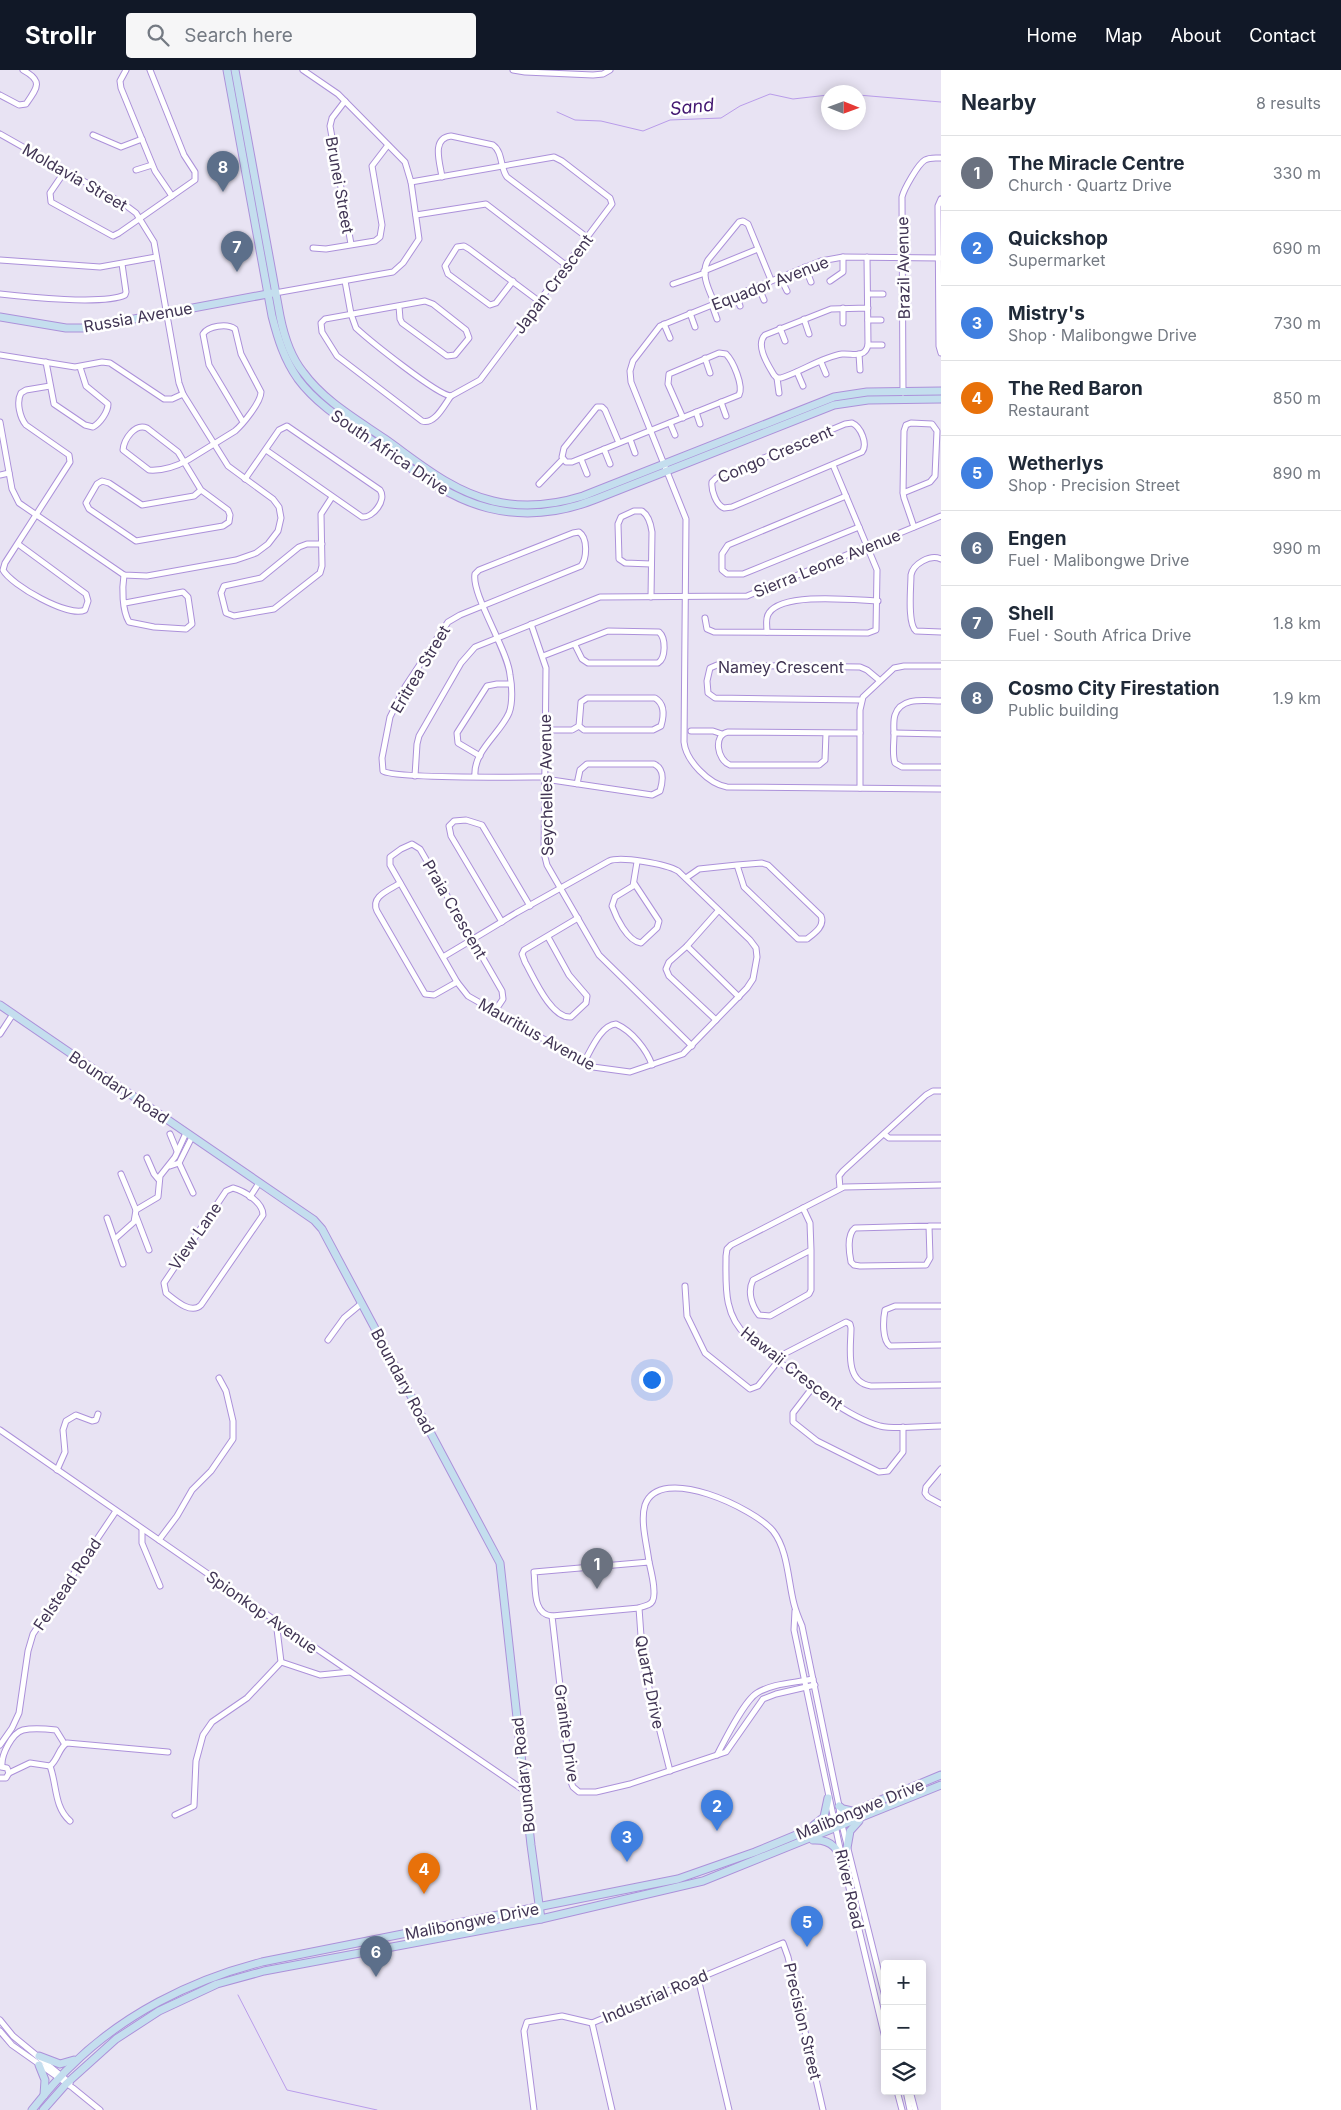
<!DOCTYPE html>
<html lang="en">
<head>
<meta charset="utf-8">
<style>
	:root { --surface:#fff; --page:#f6f6f7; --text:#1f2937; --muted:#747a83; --line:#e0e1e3; --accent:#111827 }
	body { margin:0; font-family:Inter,sans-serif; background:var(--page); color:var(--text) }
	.controls { position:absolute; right:15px; bottom:15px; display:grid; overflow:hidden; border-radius:5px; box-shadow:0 2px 12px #0003 }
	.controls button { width:45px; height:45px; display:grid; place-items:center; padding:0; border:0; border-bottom:1px solid var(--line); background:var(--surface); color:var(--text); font:25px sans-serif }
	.compass { position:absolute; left:821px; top:15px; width:45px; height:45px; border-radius:50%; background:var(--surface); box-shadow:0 2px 12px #0003; rotate:91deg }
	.you { position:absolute; left:651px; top:1309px; width:18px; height:18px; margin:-12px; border:4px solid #fff; border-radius:50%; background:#1a73e8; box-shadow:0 0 0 8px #1a73e833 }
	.badge { display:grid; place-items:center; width:32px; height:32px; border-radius:50%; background:var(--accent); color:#fff; font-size:16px; font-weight:700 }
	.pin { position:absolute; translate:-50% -41px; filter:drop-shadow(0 1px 2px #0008) }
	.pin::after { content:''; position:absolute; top:26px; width:18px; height:15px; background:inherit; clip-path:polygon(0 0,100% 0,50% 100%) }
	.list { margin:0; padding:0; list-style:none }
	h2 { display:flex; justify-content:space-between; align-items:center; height:65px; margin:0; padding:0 20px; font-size:21px }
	h2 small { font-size:16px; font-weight:400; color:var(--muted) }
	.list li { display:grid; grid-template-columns:32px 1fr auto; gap:15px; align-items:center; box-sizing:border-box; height:75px; padding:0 20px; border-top:1px solid var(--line) }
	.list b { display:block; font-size:19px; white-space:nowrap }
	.list p { margin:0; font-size:16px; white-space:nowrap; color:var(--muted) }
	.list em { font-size:16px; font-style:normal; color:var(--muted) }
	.icon { flex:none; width:28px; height:28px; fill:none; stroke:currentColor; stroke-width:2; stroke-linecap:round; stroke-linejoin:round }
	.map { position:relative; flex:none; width:941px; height:2040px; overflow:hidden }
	header { display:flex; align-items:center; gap:30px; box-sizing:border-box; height:70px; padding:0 25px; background:var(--accent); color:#fff }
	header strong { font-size:24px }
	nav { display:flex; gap:28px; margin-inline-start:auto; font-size:18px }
	.search { width:350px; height:45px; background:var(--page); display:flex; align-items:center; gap:12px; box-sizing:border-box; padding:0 18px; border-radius:5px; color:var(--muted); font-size:19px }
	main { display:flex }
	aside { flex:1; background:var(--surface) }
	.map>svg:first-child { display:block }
</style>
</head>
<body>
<header>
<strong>Strollr</strong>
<div class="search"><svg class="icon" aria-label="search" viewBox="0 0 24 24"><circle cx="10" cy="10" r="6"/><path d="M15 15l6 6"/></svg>Search here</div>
<nav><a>Home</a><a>Map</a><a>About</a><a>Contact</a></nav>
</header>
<main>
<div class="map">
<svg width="941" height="2040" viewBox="0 0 941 2040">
	<rect width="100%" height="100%" fill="#e8e3f3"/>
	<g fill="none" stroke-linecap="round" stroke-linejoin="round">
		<g stroke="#b99cea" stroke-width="1">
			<path d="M858,25l83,7"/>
			<path d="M557,42l18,8 26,1 42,10 27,-11 51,-2 19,-12 30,-12 23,5 35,-4"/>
			<path d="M238,1925l49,95 90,20"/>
		</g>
		<defs>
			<g id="street">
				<path d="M126,0l-6,11 1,7 34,83 17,25"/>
				<path d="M513,0l12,2 68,3 10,-1 7,-4"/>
				<path d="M0,25l19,10 7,-1c12,-17 17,-23 -3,-34"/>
				<path d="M345,31l-13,17 -2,8 21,118"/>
				<path d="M0,64l124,70 12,9 18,29 25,141 4,11 45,72 45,33 6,8 2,11 -3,13 -10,13 -12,9 -20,7 -89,16 -23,-1 -105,-72 -7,-14 -12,-67"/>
				<path d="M93,65l28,12 21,-8"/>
				<path d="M136,100l16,-5"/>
				<path d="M65,101l-15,22 1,9 62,34 6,-3 76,-53v-8l-11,-17 -34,-85"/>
				<path d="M442,107c-2,-14 -11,-39 9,-41l42,9c10,7 7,23 14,32l81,61"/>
				<path d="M941,129l-3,7 1,140 2,7"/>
				<path d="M416,145l70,-11 81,62"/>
				<path d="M313,178l13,1 49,-8 5,-4 2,-12 -10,-59 16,-21"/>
				<path d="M867,187l1,88c-3,14 -16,8 -26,9 -20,3 -41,18 -61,24h-4l-3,-3c-6,-10 -19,-30 -9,-40l66,-26 37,-1"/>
				<path d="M941,188l-98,-1 -22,4 -161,65 -27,35 -3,10 1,11 55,137 -2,223c2,19 25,42 43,45l214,2"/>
				<path d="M0,190l100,7 56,-10"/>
				<path d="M805,197l6,15"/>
				<path d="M704,201l54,-22"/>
				<path d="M780,207l7,14"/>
				<path d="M345,211l6,33 5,14c13,12 81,67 95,68l29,-16 132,-176 -2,-6 -48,-37 -8,-4 -143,25"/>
				<path d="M513,211l-17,22 -6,2 -42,-31 -3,-8 12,-19 7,-1 5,3 71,53"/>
				<path d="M830,211l13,-9v-15"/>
				<path d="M673,214l32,-11"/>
				<path d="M758,216l6,14"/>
				<path d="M275,223l118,-21 10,-9 16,-24 -8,-57 -6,-20 -67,-68 -35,-24"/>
				<path d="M0,224c25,3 104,11 125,1l1,-3 -4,-28"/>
				<path d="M868,224h15"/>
				<path d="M736,225l4,11"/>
				<path d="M715,234c-6,-14 -15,-30 -7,-44l31,-38 4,-1 5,3 23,56"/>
				<path d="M712,235l5,14"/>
				<path d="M399,236l1,13 2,4 45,33 8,-1 14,-17 -3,-8 -33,-26 -8,-3 -100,18 -4,4 1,9 15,24 85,65c13,4 22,-16 29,-25"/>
				<path d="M690,243l5,14"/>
				<path d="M804,249l5,15"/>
				<path d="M868,250h13"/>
				<path d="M843,253v-15"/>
				<path d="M664,254l6,14"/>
				<path d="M780,258l5,13"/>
				<path d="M868,275h14"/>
				<path d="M859,284l1,16"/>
				<path d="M0,285l75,12 27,-5 8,1 54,36h8l11,-5"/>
				<path d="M705,288l5,15"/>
				<path d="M46,292l8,42 31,21 8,2c7,-4 15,-15 15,-23l-22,-18 -6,-19"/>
				<path d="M821,292l5,12"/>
				<path d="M797,302l6,14"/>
				<path d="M777,308l2,15"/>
				<path d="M903,323l-1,-196c2,-8 16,-33 23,-37 5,-3 11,-2 16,-2"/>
				<path d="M721,332l5,14"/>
				<path d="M696,342l4,12"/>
				<path d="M670,353l5,12"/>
				<path d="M852,353c9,4 16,21 10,29l-130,55 -8,1c-8,-3 -13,-18 -12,-26l4,-4 129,-54z"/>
				<path d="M630,369l5,14"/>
				<path d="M619,373l-14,-33 -3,-3h-5l-33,41 -2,9 4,5h6l167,-67c5,-9 -6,-34 -13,-41l-7,-1 -50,21 -1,10 15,34"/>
				<path d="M604,379l6,15"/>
				<path d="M581,389l6,15"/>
				<path d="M0,405l9,-2"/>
				<path d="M245,409l34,-49 8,-4 93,64c7,10 -7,28 -18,27l-96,-67"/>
				<path d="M539,414l24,-25"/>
				<path d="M201,420l-7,6 -52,9 -33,-22 -7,-2 -5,3 -11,19 3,6 47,32 87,-15 6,-4 1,-7 -2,-5 -27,-20 -23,-38 -31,-24c-12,-5 -23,11 -24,22l26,20c14,1 28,-4 39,-10l47,-29c8,-7 26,-29 26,-39l-20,-38 -6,-25c-8,-6 -27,-3 -32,5l6,31 34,57"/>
				<path d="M903,423l27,-11 5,-6 2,-45 -5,-7 -21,-1 -5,2 -2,6 -1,62 1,5 10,29"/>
				<path d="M846,426l-118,49 -6,9v16l5,4h16l116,-47"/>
				<path d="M18,474l68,50 2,7 -3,9c-16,8 -74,-25 -82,-40l2,-7 65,-101 -1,-7 -43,-30c-6,-7 -10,-23 -5,-32l5,-3 24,-4"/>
				<path d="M322,474h-15l-8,3 -38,31 -37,8 -3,7 5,20 8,3 40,-7 46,-36 2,-7 -1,-52 11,-17"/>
				<path d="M941,489c-11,-5 -28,5 -30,16 0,12 -4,49 5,56l25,1"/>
				<path d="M124,505c-2,13 -2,35 5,47l25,5 32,2 6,-5 -4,-27 -5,-5 -58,11"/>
				<path d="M651,527l1,-65c-1,-7 -4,-17 -10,-21h-8l-13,6 -3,7 1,35 6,4 26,1"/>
				<path d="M705,548l2,11 7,3 154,1 8,-3 1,-60 -44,-105"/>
				<path d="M531,554l15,44 -2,185 3,12 52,90 93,91"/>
				<path d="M767,562c0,-6 -2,-14 2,-19 14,-21 85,-13 109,-12"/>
				<path d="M543,586l65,-25 51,1c7,6 7,26 -1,31h-70l-6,-4 -7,-14"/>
				<path d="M587,628h68c10,6 9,18 6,28l-8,4h-69l-5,-4 2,-24z"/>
				<path d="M861,630l-146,-2 -7,-5 -1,-12 3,-13 7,-3 143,2 7,3 12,10"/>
				<path d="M941,631c-15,0 -40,-5 -46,14 -2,6 -1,14 -1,20 0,9 -2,19 1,28l7,4h39"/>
				<path d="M545,660h27l7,-4"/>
				<path d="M691,661h22l9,3"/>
				<path d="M826,663l-1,27 -6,5h-89c-13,-5 -17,-30 -2,-33l132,1"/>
				<path d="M894,663l47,1"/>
				<path d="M480,686l-22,-13 -1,-10 30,-47 10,-2h13"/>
				<path d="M415,706l2,-32 2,-8 42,-73 14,-16 125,-50 147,-1 194,-80"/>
				<path d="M475,706c-2,-25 25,-42 34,-63 4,-10 3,-28 1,-38 -2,-25 -39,-81 -35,-101l4,-4 94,-37 6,-1c9,6 8,26 2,34l-121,49 -12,7 -43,65 -15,30 -8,41 1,13c10,8 140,6 162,6"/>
				<path d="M545,709l107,16 8,-4c3,-10 5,-22 -6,-27h-67l-7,6 -3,14"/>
				<path d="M860,718v-78l3,-13 31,-29 10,-2h37"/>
				<path d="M686,808l13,-9 38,-4 7,22 54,52h9c8,-6 18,-13 14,-23l-53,-51 -6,-2 -25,2"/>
				<path d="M400,813c-10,7 -30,13 -23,28l48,83 9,1 23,-13"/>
				<path d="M634,813l25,38 -2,7 -16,15c-14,-2 -25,-26 -29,-37l3,-9 18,-11 4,-24"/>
				<path d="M502,852l-51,-86 -2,-10 5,-5 12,-1 16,5 48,81"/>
				<path d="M548,867l21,38 18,21 -1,7 -15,14c-20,2 -38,-41 -46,-55l-3,-8 2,-4 54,-32"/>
				<path d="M687,876l52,51"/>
				<path d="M443,887c25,-15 49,-29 73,-44l93,-52c12,-5 57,3 69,10l72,69 6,8 1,9 -4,22 -6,9 -64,66 -53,18 -37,-5 -125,-71 -11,-14 -67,-117v-8l11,-8 11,-5 8,5 82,142 1,8 -8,12"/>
				<path d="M716,950l-47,-44 -3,-7 3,-7 18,-16 31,-35"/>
				<path d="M0,964l13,-20"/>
				<path d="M584,992c7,-12 17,-37 32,-38 16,7 31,26 36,41"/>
				<path d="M170,1064l7,17"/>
				<path d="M884,1064l5,4h52"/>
				<path d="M147,1088l7,16 5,6"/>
				<path d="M179,1093l14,30"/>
				<path d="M170,1096l9,-3 13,-26"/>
				<path d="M121,1104l15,36"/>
				<path d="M941,1115l-97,2 -113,58 -4,4 -1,7c0,29 -3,59 21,80 36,27 90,78 133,90 16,4 43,0 61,0"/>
				<path d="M233,1118c11,3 30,14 30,27l-62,90c-10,10 -26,-5 -35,-12l-2,-10 62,-92z"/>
				<path d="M840,1118l-1,-12 4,-5 83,-76 7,-4h8"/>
				<path d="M250,1127l9,-14"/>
				<path d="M803,1138l7,15 1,27 -58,30c-6,12 -1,26 6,35l11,1 39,-22 2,-4v-40"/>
				<path d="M136,1146l13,34"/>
				<path d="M107,1148l16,46"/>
				<path d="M929,1156l-74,2c-8,6 -6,24 -4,34l3,3 6,1 66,-1 4,-7 -1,-32h12"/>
				<path d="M115,1169l19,-17 2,-12 22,-13 2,-21 15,-19 11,-24"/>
				<path d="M685,1216l2,30 18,37 45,36 8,-3 26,-32 62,-32 4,2 1,4c0,20 -7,54 20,58l70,-1"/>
				<path d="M941,1236h-46l-10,4c-2,10 -3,30 5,36l51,-1"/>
				<path d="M328,1270l16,-22 18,-15"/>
				<path d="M813,1317l-20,26v9l24,19 62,31 9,-1 15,-19v-25"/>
				<path d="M0,1360l276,191 249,170"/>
				<path d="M941,1399l-15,18 -1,6 3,4 13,7"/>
				<path d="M57,1400l8,-18 -2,-22 3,-9 10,-6 16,6 4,-1 2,-6"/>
				<path d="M142,1459v14l18,43"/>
				<path d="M159,1470l18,-24 15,-26 19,-19 22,-32v-18l-7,-30 -7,-13"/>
				<path d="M649,1492c-2,-17 -9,-41 -4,-57 15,-42 110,4 128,26 15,19 15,50 21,73 2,8 5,15 8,22l37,180 1,11 45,180"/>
				<path d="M639,1538l-87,8 19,166 2,5 6,5h17l34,-8 96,-32 37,-53 13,-5 39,-9"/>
				<path d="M795,1541l-1,19 48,228"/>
				<path d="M552,1546c-20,-2 -16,-28 -18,-44l115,-10c2,9 9,35 2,41 -3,3 -8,3 -12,5l4,56 27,107"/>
				<path d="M281,1592l39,13 30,-3"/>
				<path d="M0,1675l12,-17 7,-15 9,-62 5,-17 83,-123"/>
				<path d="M717,1685c8,-15 27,-54 40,-62 16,-10 38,-10 56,-14"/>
				<path d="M2,1696c-1,-11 10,-33 21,-36 9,-2 24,-1 33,0l8,13"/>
				<path d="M50,1696c7,19 4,41 20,55"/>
				<path d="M9,1703l21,-10 20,3c8,-6 9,-19 17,-23l101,9"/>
				<path d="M0,1708h6l3,-5 -2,-5 -6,-1"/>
				<path d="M175,1745l19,-9 2,-45 7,-26 9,-13 35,-24 34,-36 -5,-41"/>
				<path d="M845,1801l40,167"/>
				<path d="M698,1908l31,132"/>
				<path d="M0,1950l13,16 57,47"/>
				<path d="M592,1953l20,87"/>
				<path d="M0,1961l12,14 61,43 27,22"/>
				<path d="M897,2021l5,19"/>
				<path d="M906,2021l4,19"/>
				<path d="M910,2021l5,19"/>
				<path d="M534,2040l-10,-79 3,-9 35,-6 30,7 191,-80 5,14 35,153"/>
			</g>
			<g id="secondary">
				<path d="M227,0l45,246c6,23 12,43 26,63 20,27 51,45 78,64 35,25 69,54 112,65 36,9 73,5 108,-9l238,-94 34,-5 73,-1"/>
				<path d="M235,0l45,246c4,20 10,40 23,56 21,29 53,47 82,67 34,24 66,52 108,62 29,7 61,4 90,-5l251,-99 33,-5 74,-1"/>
				<path d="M0,247l66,11h20l187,-35"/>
				<path d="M0,935l314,215 8,9 178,334 31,282 10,74"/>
				<path d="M839,1736l4,3 9,2"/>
				<path d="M814,1755l10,-8 4,-19"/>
				<path d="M813,1770c24,-1 26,14 33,33"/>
				<path d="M847,1778l3,-17 9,-10"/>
				<path d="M39,1986l21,8 14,-4"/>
				<path d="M39,1995l6,15 -1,15"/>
				<path d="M32,2040c12,-15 24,-30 38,-43 52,-52 121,-87 192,-105l416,-83 77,-27 186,-77"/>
				<path d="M43,2040l23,-26 50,-45 43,-28 58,-27 47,-13 277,-52 162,-38 238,-96"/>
			</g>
		</defs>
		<use href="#street" stroke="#ac91da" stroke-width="7"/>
		<use href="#secondary" stroke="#ac91da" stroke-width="9"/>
		<use href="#street" stroke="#fff" stroke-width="5"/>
		<use href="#secondary" stroke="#c4deee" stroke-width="7"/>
	</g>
	<g text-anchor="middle" stroke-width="5" stroke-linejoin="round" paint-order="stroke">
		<g font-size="16" fill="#413554" stroke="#fff">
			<text transform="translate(75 107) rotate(30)" y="6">Moldavia Street</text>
			<text transform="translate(340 115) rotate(80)" y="6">Brunei Street</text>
			<text transform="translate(903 198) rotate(-91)" y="6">Brazil Avenue</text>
			<text transform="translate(770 213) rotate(-21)" y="6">Equador Avenue</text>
			<text transform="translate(553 214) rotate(-53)" y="6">Japan Crescent</text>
			<text transform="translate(138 247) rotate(-10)" y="6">Russia Avenue</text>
			<text transform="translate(390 382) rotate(34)" y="6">South Africa Drive</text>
			<text transform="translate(775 384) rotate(-23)" y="6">Congo Crescent</text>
			<text transform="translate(827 493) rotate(-22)" y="6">Sierra Leone Avenue</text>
			<text x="781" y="603">Namey Crescent</text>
			<text transform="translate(420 599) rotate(-59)" y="6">Eritrea Street</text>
			<text transform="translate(546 715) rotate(-91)" y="6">Seychelles Avenue</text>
			<text transform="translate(455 839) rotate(60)" y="6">Praia Crescent</text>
			<text transform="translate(537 964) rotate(29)" y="6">Mauritius Avenue</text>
			<text transform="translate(119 1017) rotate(34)" y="6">Boundary Road</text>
			<text transform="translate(195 1166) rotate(-55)" y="6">View Lane</text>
			<text transform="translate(792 1298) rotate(38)" y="6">Hawaii Crescent</text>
			<text transform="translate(403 1311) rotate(62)" y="6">Boundary Road</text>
			<text transform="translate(67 1514) rotate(-56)" y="6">Felstead Road</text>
			<text transform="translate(262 1542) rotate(35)" y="6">Spionkop Avenue</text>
			<text transform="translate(650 1612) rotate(79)" y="6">Quartz Drive</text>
			<text transform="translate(567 1663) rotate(82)" y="6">Granite Drive</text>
			<text transform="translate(523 1705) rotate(-96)" y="6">Boundary Road</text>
			<text transform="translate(860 1739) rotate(-22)" y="6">Malibongwe Drive</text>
			<text transform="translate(850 1819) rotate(77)" y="6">River Road</text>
			<text transform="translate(472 1851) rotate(-11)" y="6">Malibongwe Drive</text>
			<text transform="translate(655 1926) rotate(-23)" y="6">Industrial Road</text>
			<text transform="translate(803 1951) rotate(77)" y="6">Precision Street</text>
		</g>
		<g font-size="18" font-style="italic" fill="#421670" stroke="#fff">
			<text transform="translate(692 37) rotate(-6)" y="6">Sand</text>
		</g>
	</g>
</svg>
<div class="controls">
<button>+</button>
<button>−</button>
<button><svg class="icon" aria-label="layers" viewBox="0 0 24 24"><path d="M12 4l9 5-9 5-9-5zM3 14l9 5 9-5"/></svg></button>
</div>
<svg class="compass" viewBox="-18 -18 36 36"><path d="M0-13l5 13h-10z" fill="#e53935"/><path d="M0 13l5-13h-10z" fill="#747a83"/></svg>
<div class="you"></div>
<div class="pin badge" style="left:597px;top:1519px;background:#6b7280">1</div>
<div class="pin badge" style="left:717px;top:1761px;background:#3f7fe0">2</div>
<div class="pin badge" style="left:627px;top:1792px;background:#3f7fe0">3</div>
<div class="pin badge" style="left:424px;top:1824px;background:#e8710a">4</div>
<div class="pin badge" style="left:807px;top:1877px;background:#3f7fe0">5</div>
<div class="pin badge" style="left:376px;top:1907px;background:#5c6f8a">6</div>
<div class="pin badge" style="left:237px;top:202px;background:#5c6f8a">7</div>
<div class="pin badge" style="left:223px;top:122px;background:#5c6f8a">8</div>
</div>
<aside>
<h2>Nearby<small>8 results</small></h2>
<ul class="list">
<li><span class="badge" style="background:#6b7280">1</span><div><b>The Miracle Centre</b><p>Church · Quartz Drive</p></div><em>330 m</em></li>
<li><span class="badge" style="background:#3f7fe0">2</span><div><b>Quickshop</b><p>Supermarket</p></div><em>690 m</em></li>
<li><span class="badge" style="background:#3f7fe0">3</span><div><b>Mistry's</b><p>Shop · Malibongwe Drive</p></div><em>730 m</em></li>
<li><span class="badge" style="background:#e8710a">4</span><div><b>The Red Baron</b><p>Restaurant</p></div><em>850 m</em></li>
<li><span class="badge" style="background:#3f7fe0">5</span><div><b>Wetherlys</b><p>Shop · Precision Street</p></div><em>890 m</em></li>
<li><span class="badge" style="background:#5c6f8a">6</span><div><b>Engen</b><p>Fuel · Malibongwe Drive</p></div><em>990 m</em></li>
<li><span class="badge" style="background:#5c6f8a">7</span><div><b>Shell</b><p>Fuel · South Africa Drive</p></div><em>1.8 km</em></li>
<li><span class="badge" style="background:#5c6f8a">8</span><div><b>Cosmo City Firestation</b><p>Public building</p></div><em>1.9 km</em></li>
</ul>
</aside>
</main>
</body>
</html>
